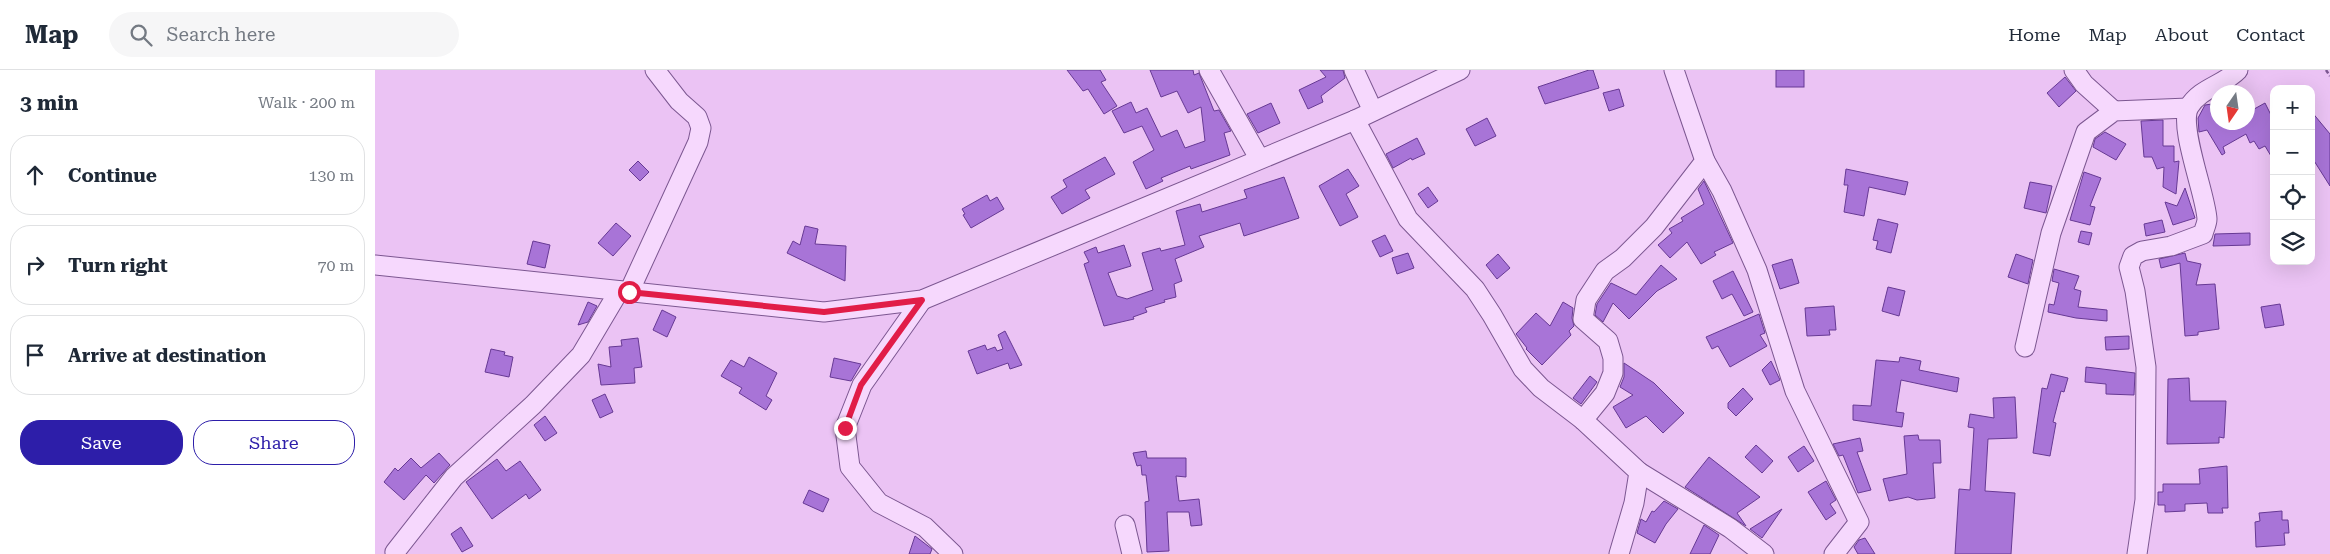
<!DOCTYPE html>
<html lang="en">
<head>
<meta charset="utf-8">
<style>
	:root { --surface:#fff; --page:#f6f6f7; --text:#1f2937; --muted:#747a83; --line:#e0e1e3; --accent:#2d1ea9 }
	body { margin:0; font-family:"Roboto Serif",serif; background:var(--page); color:var(--text) }
	.controls { position:absolute; right:15px; top:15px; display:grid; overflow:hidden; border-radius:10px; box-shadow:0 5px 20px #0002 }
	.controls button { width:45px; height:45px; display:grid; place-items:center; padding:0; border:0; border-bottom:1px solid var(--line); background:var(--surface); color:var(--text); font:25px sans-serif }
	.compass { position:absolute; left:1835px; top:15px; width:45px; height:45px; border-radius:50%; background:var(--surface); box-shadow:0 5px 20px #0002; rotate:193deg }
	.stop { position:absolute; width:15px; height:15px; margin:-11px; border:4px solid #e11d48; border-radius:50%; background:#fff }
	.stop.end { background:#e11d48; border-color:#fff; box-shadow:0 1px 5px #0008 }
	.list { margin:0; padding:0; list-style:none }
	h2 { display:flex; justify-content:space-between; align-items:center; height:65px; margin:0; padding:0 20px; font-size:21px }
	h2 small { font-size:16px; font-weight:400; color:var(--muted) }
	.list li { display:grid; grid-template-columns:32px 1fr auto; gap:15px; align-items:center; box-sizing:border-box; height:80px; margin:0 10px 10px; padding:0 10px; border:1px solid var(--line); border-radius:20px }
	.list b { display:block; font-size:19px; white-space:nowrap }
	.list em { font-size:16px; font-style:normal; color:var(--muted) }
	.actions { display:flex; gap:10px; padding:15px 20px }
	.actions a { flex:1; padding:11px 0; border:1px solid var(--accent); border-radius:20px; text-align:center; font-size:18px; color:var(--accent) }
	.actions .main { background:var(--accent); color:#fff }
	.icon { flex:none; width:28px; height:28px; fill:none; stroke:currentColor; stroke-width:2; stroke-linecap:round; stroke-linejoin:round }
	.map { position:relative; flex:none; width:1955px; height:484px; overflow:hidden }
	header { display:flex; align-items:center; gap:30px; box-sizing:border-box; height:70px; padding:0 25px; background:var(--surface); border-bottom:1px solid var(--line) }
	header strong { font-size:24px }
	nav { display:flex; gap:28px; margin-inline-start:auto; font-size:18px }
	.search { width:350px; height:45px; background:var(--page); display:flex; align-items:center; gap:12px; box-sizing:border-box; padding:0 18px; border-radius:28px; color:var(--muted); font-size:19px }
	main { display:flex }
	aside { flex:1; background:var(--surface) }
	.map>svg:first-child { display:block }
</style>
</head>
<body>
<header>
<strong>Map</strong>
<div class="search"><svg class="icon" aria-label="search" viewBox="0 0 24 24"><circle cx="10" cy="10" r="6"/><path d="M15 15l6 6"/></svg>Search here</div>
<nav><a>Home</a><a>Map</a><a>About</a><a>Contact</a></nav>
</header>
<main>
<aside>
<h2>3 min<small>Walk · 200 m</small></h2>
<ul class="list">
<li><svg class="icon" aria-label="ahead" viewBox="0 0 24 24"><path d="M12 20V5M6 11l6-6 6 6"/></svg><div><b>Continue</b></div><em>130 m</em></li>
<li><svg class="icon" aria-label="right" viewBox="0 0 24 24"><path d="M7 20v-9h11M14 6l5 5-5 5"/></svg><div><b>Turn right</b></div><em>70 m</em></li>
<li><svg class="icon" aria-label="arrive" viewBox="0 0 24 24"><path d="M6 21V4h12l-3 4 3 4H6"/></svg><div><b>Arrive at destination</b></div></li>
</ul>
<div class="actions"><a class="main">Save</a><a>Share</a></div>
</aside>
<div class="map">
<svg width="1955" height="484" viewBox="0 0 1955 484">
	<rect width="100%" height="100%" fill="#ebc3f4"/>
	<g fill="#a874d7" stroke="#673994">
		<path d="M692,0h33l6,10 -5,2 16,24 -13,8 -16,-25 -5,2z"/>
		<path d="M775,0h43l1,5 5,-2 15,38 5,-1 12,21 -7,2 6,22 -39,14 -1,-3 -29,12 2,3 -17,8 -13,-27 21,-12 -12,-24 -18,7 -12,-22 19,-9 5,11 11,-5 14,29 16,-7 8,18 20,-7 -4,-34 -13,6 -11,-22 -16,6z"/>
		<path d="M945,0h23l2,8 -24,18 2,6 -15,7 -9,-19 27,-13z"/>
		<path d="M1214,0h4l6,18 -54,16 -7,-17z"/>
		<rect x="1401" y="0" width="28" height="17"/>
		<path d="M1690,7l11,14 -17,16 -12,-14z"/>
		<path d="M1244,19l5,17 -15,5 -6,-18z"/>
		<path d="M896,33l9,20 -22,10 -11,-19z"/>
		<path d="M1890,33l9,18v40l-9,-15 -6,3 -5,-8 -4,2 -4,-9 -23,13 2,6 -3,2 -15,-25 -8,2 -1,-14 7,-13 7,-1 5,18h30v-9z"/>
		<path d="M1936,41l19,23v52l-19,-30z"/>
		<path d="M1112,48l9,18 -21,10 -9,-17z"/>
		<path d="M1788,50v26h11v16l5,-1 -3,33 -13,-7 1,-20 -7,2 -5,-12h-8l-3,-36z"/>
		<path d="M1730,62l21,12 -10,16 -23,-13 2,-8z"/>
		<path d="M1042,68l8,16 -13,6 -1,-2 -18,10 -7,-14z"/>
		<path d="M730,87l10,17 -30,16 5,8 -28,16 -11,-17 16,-10 -4,-7z"/>
		<path d="M263,91l11,11 -9,9 -11,-11z"/>
		<path d="M973,99l11,17 -13,8 12,23 -18,9 -21,-40z"/>
		<path d="M1471,99l62,13 -3,13 -36,-8 -5,29 -20,-4 4,-27h-4z"/>
		<path d="M1709,102l17,6 -11,28 5,1 -5,18 -20,-5z"/>
		<path d="M909,107l15,41 -55,18 -4,-13 -41,13 5,11 -29,12 7,22 -8,3 2,13 -12,3 1,2 -20,6 2,4 -14,5 1,2 -30,7 -20,-62 5,-2 -5,-10 12,-5 2,6 26,-8 7,21 -23,7 9,23 10,3 26,-9 -11,-37 18,-5 1,3 24,-6 -9,-34 24,-7 2,8 45,-14 -3,-8z"/>
		<path d="M1329,111l29,62 -19,9 2,3 -15,9 -14,-22 -17,16 -12,-13 14,-12 -3,-4 14,-8 -2,-3 23,-14 -6,-15z"/>
		<path d="M1655,112l22,4 -6,27 -22,-5z"/>
		<path d="M1053,117l10,14 -10,7 -10,-14z"/>
		<path d="M1810,118l10,30 -22,7 -8,-23 12,4z"/>
		<path d="M612,125l3,6 7,-4 7,12 -33,19 -8,-13 2,-1 -3,-5z"/>
		<path d="M1503,149l20,5 -7,29 -15,-4 2,-8 -5,-1z"/>
		<path d="M1787,150l3,12 -19,4 -2,-12z"/>
		<path d="M241,153l15,13 -18,20 -15,-13z"/>
		<path d="M430,156l13,3 -3,15 31,2 -1,35 -58,-28 6,-12 7,4z"/>
		<path d="M1706,161l11,2 -3,12 -11,-3z"/>
		<path d="M1875,163v12l-37,1 2,-12z"/>
		<path d="M1010,165l8,16 -13,6 -8,-16z"/>
		<path d="M158,171l17,4 -5,23 -18,-4z"/>
		<path d="M1033,183l6,15 -17,6 -5,-16z"/>
		<path d="M1810,183l2,8 14,3 -5,21 19,-1 4,45 -21,3v3l-13,1 -5,-73 -19,5 -2,-9z"/>
		<path d="M1123,184l12,14 -13,11 -11,-14z"/>
		<path d="M1641,184l17,6 -5,24 -20,-7z"/>
		<path d="M1417,189l7,24 -19,6 -8,-24z"/>
		<path d="M1286,195l16,14 -20,12 -28,28 -16,-16 -10,19 -8,-7 2,-11 14,-21 25,12z"/>
		<path d="M1679,199l25,7 -5,13 7,2 -3,16 29,3v11l-31,-3 -28,-6 1,-8 5,1 5,-22 -7,-2z"/>
		<path d="M1358,201l20,41 -9,4 -12,-22 -10,5 -9,-18z"/>
		<path d="M1513,217l17,4 -6,25 -17,-5z"/>
		<path d="M213,232l9,4 -9,16 -10,3z"/>
		<path d="M1188,232l10,6 -1,10 2,8 -5,5 2,4 -29,30 -16,-16 1,-1 -11,-14 20,-21 14,13z"/>
		<path d="M1905,234l4,21 -19,3 -4,-21z"/>
		<path d="M1459,236l2,24h-7l1,5 -23,1 -2,-28z"/>
		<path d="M287,240l14,7 -9,20 -14,-7z"/>
		<path d="M1384,244l6,19 -5,2 7,11 -37,21 -12,-21 -6,3 -6,-12z"/>
		<path d="M630,261l17,34 -12,4 -2,-6 -31,11 -9,-23 17,-6 2,5 8,-3 2,4 6,-2 -5,-14z"/>
		<path d="M1754,266v13l-23,1 -1,-13z"/>
		<path d="M263,268l4,29 -8,1 1,15 -34,2 -3,-21 13,3 -2,-20 13,-1 -1,-6z"/>
		<path d="M116,279l14,3 -1,3 9,2 -4,20 -24,-5z"/>
		<path d="M374,287l28,16 -11,23 6,4 -6,10 -27,-17 3,-5 -21,-12 10,-16 13,7z"/>
		<path d="M1525,287l21,4 -2,9 40,8 -2,14 -56,-12 -5,32 8,1 -2,14 -49,-7v-15l18,1 5,-46 23,2z"/>
		<path d="M459,288l27,6 -10,17 -21,-4z"/>
		<path d="M1396,291l9,19 -10,5 -8,-15z"/>
		<path d="M1249,293l30,20 30,30 -21,20 -17,-17 -20,12 -13,-21 20,-12 -13,-8 4,-10z"/>
		<path d="M1711,297l49,6 -1,22 -28,-1v-10l-21,-2z"/>
		<path d="M1676,304l17,4 -4,14 -3,-1 -8,31 3,1 -6,33 -17,-3 9,-65 5,1z"/>
		<path d="M1215,306l7,6 -16,22 -8,-6z"/>
		<path d="M1814,308l1,23h36l-2,37 -5,-1v6l-52,1 1,-65z"/>
		<path d="M1368,318l10,11 -17,17 -8,-8v-5z"/>
		<path d="M230,324l8,18 -13,6 -8,-18z"/>
		<path d="M1640,327l2,41 -29,1 -3,52 30,2 -4,61h-56l4,-65 11,1 4,-62 -6,-1 2,-13 24,4 -1,-20z"/>
		<path d="M170,346l12,17 -12,8 -11,-16z"/>
		<path d="M1543,365l1,5h21l1,23h-8l2,35 -18,2 -9,-3 -19,4 -6,-22 24,-5 -3,-38z"/>
		<path d="M1485,368l3,13 -6,1 14,38 -13,3 -15,-38 -4,1 -6,-12z"/>
		<path d="M1381,375l17,16 -11,12 -17,-16z"/>
		<path d="M1429,376l10,15 -16,11 -10,-15z"/>
		<path d="M771,381l1,7h39v19l-10,-1 3,25 20,-2 3,26 -11,1 -2,-14h-22l2,39 -22,1 -2,-50 4,-1 -3,-26h-4l-1,-10 -4,1 -4,-13z"/>
		<path d="M64,383l11,12 -16,18 -8,-8 -22,25 -20,-18 11,-14 3,3 13,-13 10,10z"/>
		<path d="M1334,387l51,40 -23,16 9,13 -61,-39z"/>
		<path d="M122,389l9,12 14,-10 21,29 -12,9 -3,-5 -34,25 -26,-37z"/>
		<path d="M1852,396l1,42h-6l1,5h-15l-1,-10 -22,1v7l-20,1v-7h-7v-13h5v-8h37l-1,-15z"/>
		<path d="M1451,411l10,19 -6,4 6,9 -10,7 -18,-28z"/>
		<path d="M434,420l20,9 -6,13 -20,-9z"/>
		<path d="M1289,431l14,8 -12,15 -11,19 -18,-10 4,-14 5,3 6,-11 2,1z"/>
		<path d="M1407,439l-20,29 -12,-9z"/>
		<path d="M1907,441v9h6l1,13h-5l1,12 -29,2 -1,-25 5,-1 -1,-8z"/>
		<path d="M1329,455l15,10 -9,19h-20z"/>
		<path d="M86,457l12,19 -11,6 -11,-18z"/>
		<path d="M540,466l17,13 -2,5h-21z"/>
		<path d="M1490,468l10,16h-17l-4,-7 5,-7z"/>
	</g>
	<g fill="none" stroke-linecap="round" stroke-linejoin="round">
		<defs>
			<g id="minor">
				<path d="M834,0l50,88"/>
				<path d="M979,0l19,41"/>
				<path d="M1699,0l10,14 30,27"/>
				<path d="M980,50l53,99 67,70 17,26 31,54 18,19 42,32 56,52 -5,31 -15,51"/>
				<path d="M1330,91l17,30 35,79 38,121 64,131 -25,32"/>
				<path d="M0,195l449,47 98,-12 433,-180 105,-50"/>
				<path d="M254,222l69,-150 3,-14 -4,-11 -18,-16 -24,-31"/>
				<path d="M547,230l-60,85 -17,43 5,39 29,36 46,24 28,27"/>
				<path d="M1650,277l26,-114 35,-101 28,-21 74,-3"/>
				<path d="M1208,350l22,-27 8,-20v-15l-5,-17 -25,-22 3,-19 19,-29 18,-13 31,-31 51,-66 -31,-91"/>
				<path d="M1264,402l91,56 34,26"/>
				<path d="M750,455l7,29"/>
				<path d="M21,484l-1,-2 59,-75 79,-72 48,-50 38,-64"/>
				<path d="M1762,484l8,-54 1,-133 -11,-76 -6,-24 4,-11 9,-5 29,-5 32,-12c1,-5 4,-10 4,-15 -1,-24 -29,-93 -18,-112 11,-19 35,-22 49,-37"/>
			</g>
		</defs>
		<use href="#minor" stroke="#7c5791" stroke-width="21"/>
		<path stroke="#7c5791" stroke-width="2.5" stroke-dasharray="4 2.5" stroke-linecap="butt" d="M1951,0l4,6"/>
		<use href="#minor" stroke="#f6d8fd" stroke-width="19"/>
	</g>
	<g fill="none" stroke-linecap="round" stroke-linejoin="round">
		<path stroke="#e11d48" stroke-width="6" d="M254,222l195,20 98,-12 -61,85 -16,43"/>
	</g>
</svg>
<div class="controls">
<button>+</button>
<button>−</button>
<button><svg class="icon" aria-label="locate" viewBox="0 0 24 24"><circle cx="12" cy="12" r="6"/><path d="M12 2v4M12 18v4M2 12h4M18 12h4"/></svg></button>
<button><svg class="icon" aria-label="layers" viewBox="0 0 24 24"><path d="M12 4l9 5-9 5-9-5zM3 14l9 5 9-5"/></svg></button>
</div>
<svg class="compass" viewBox="-18 -18 36 36"><path d="M0-13l5 13h-10z" fill="#e53935"/><path d="M0 13l5-13h-10z" fill="#747a83"/></svg>
<div class="stop" style="left:254px;top:222px"></div>
<div class="stop end" style="left:470px;top:358px"></div>
</div>
</main>
</body>
</html>
